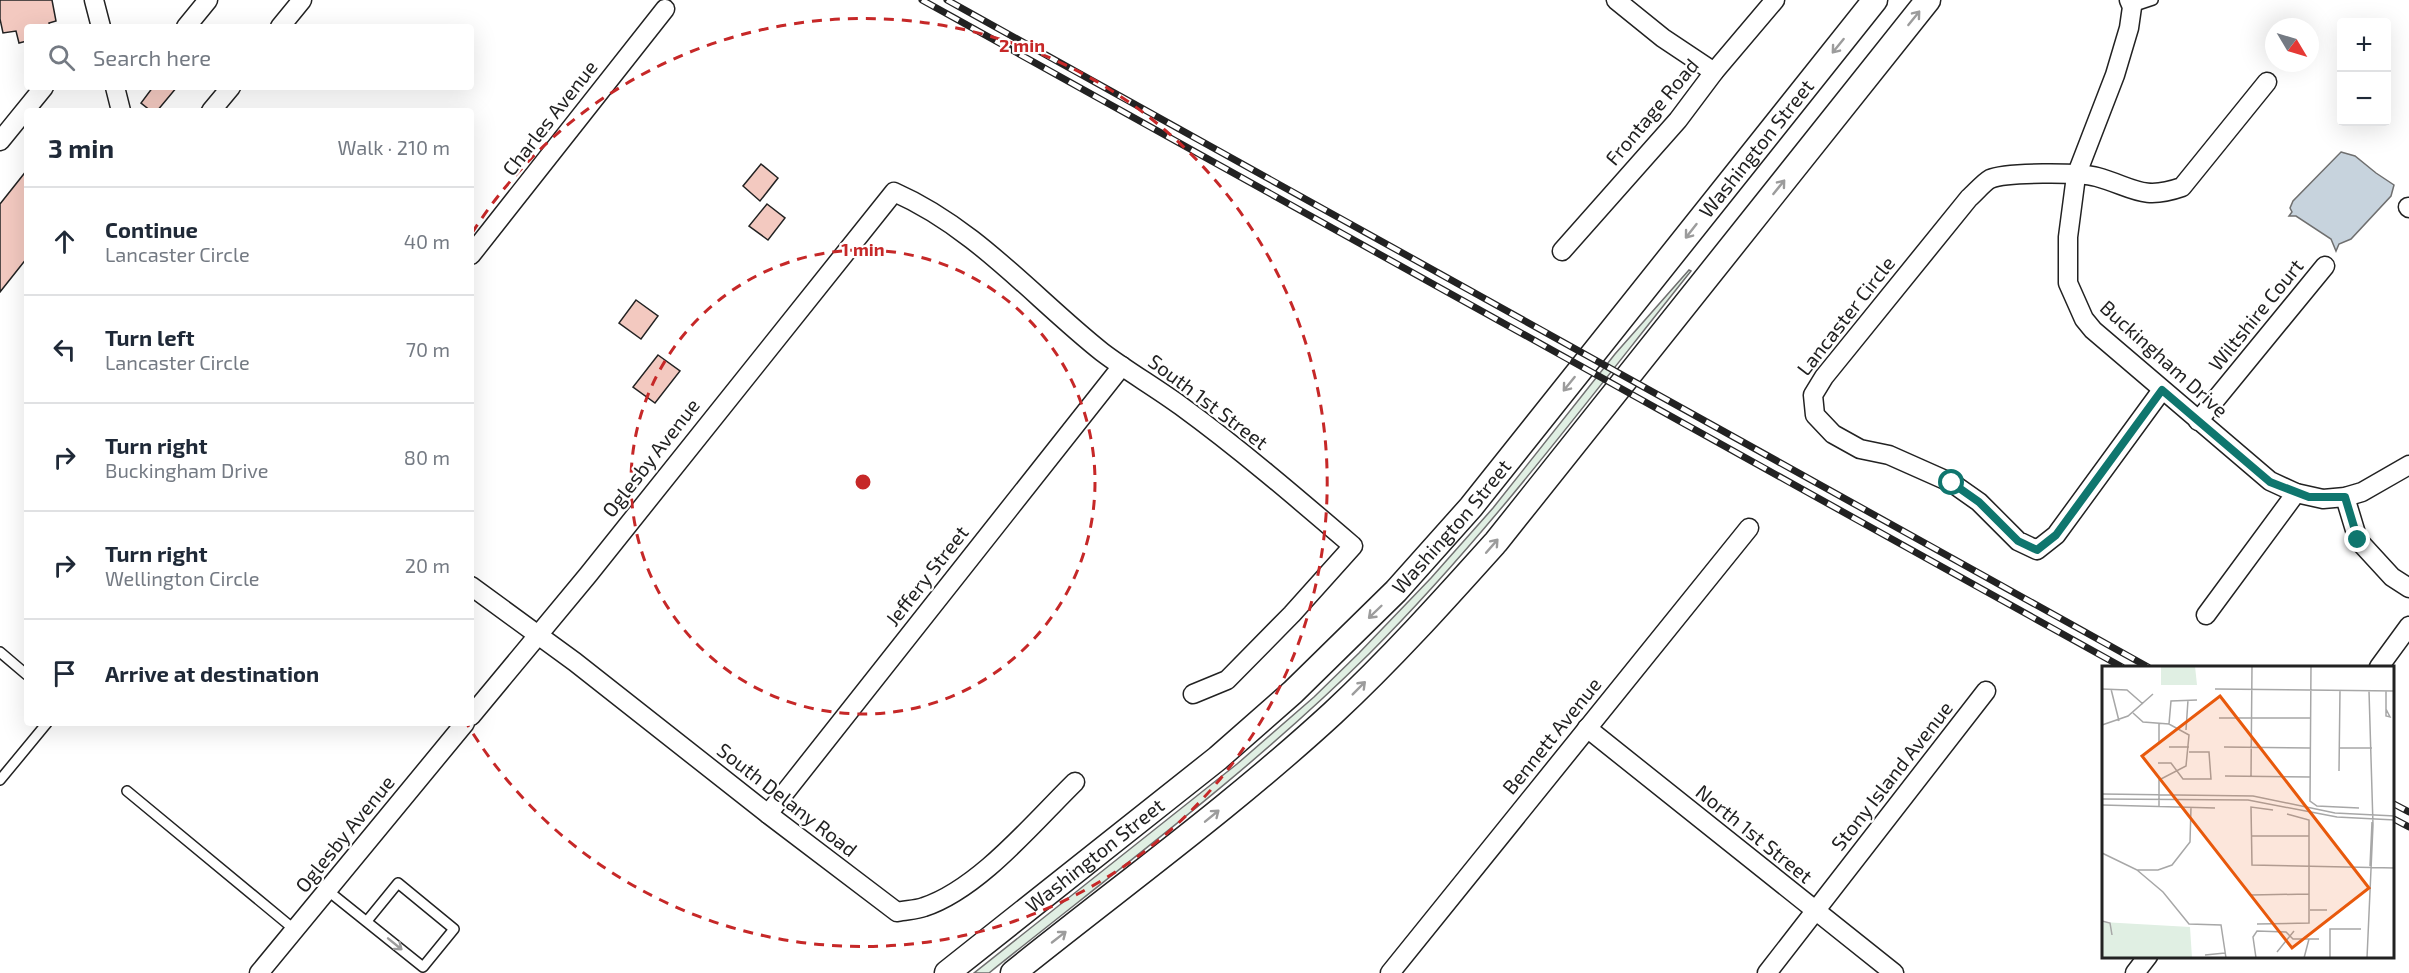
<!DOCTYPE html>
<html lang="en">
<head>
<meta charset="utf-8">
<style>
	:root { --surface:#fff; --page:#f2f2f3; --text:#1f2937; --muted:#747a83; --line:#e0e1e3 }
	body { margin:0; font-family:"Exo 2",sans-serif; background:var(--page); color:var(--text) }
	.controls { position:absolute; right:18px; top:18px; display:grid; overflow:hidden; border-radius:6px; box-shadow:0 6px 24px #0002 }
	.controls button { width:54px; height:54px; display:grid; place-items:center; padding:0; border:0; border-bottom:2px solid var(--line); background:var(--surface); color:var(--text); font:30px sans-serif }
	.compass { position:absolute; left:2265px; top:18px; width:54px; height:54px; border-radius:50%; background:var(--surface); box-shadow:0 6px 24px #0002; rotate:128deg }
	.stop { position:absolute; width:18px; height:18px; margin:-14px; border:4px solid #0f766e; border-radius:50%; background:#fff }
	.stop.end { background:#0f766e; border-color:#fff; box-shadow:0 2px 6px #0008 }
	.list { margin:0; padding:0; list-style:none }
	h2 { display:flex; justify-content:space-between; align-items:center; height:78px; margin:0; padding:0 24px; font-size:26px }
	h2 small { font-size:20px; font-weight:400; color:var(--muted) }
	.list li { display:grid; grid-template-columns:39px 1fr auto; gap:18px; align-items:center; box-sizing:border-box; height:108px; padding:0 24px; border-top:2px solid var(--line) }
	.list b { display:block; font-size:22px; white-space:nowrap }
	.list p { margin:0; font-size:20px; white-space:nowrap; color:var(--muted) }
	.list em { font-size:20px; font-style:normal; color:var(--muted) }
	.icon { flex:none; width:33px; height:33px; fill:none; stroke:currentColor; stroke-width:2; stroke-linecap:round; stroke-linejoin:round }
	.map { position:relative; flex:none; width:2409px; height:973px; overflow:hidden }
	.search { position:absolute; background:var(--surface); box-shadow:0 6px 24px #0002; left:24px; top:24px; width:450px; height:66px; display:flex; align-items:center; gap:15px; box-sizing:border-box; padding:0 21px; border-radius:6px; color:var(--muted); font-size:22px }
	.panel { position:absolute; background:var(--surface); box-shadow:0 6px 24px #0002; left:24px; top:108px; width:450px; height:618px; border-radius:6px }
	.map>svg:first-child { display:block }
</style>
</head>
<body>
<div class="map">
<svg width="2409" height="973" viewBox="0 0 2409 973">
	<rect width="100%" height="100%" fill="#fff"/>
	<path fill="#e0efe3" stroke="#6f6f6f" stroke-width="1.5" d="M1689,270l2,1c-104,130 -204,265 -322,383 -118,117 -252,216 -380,319h-15l263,-209 77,-67 45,-44 72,-75 62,-70 122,-154z"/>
	<path fill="#c7d3dd" stroke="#6f6f6f" stroke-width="1.5" d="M2341,152l14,4 21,17 18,12 -3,11 -40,43 -12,5 -3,7 -5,-12 -35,-23h-7l3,-4 -2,-4 3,-7z"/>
	<g fill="#f3c9c0" stroke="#222" stroke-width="1.5">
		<path d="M0,0h52l4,21 -7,2 1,4h-23v14l-8,2 -3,-12 -13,2 -3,-14z"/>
		<path d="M153,87h24l-20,24h-6l-10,-8z"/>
		<path d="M761,164l17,14 -18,23 -17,-15z"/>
		<path d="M27,170v88l-27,34v-88z"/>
		<path d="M767,204l18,14 -17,22 -19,-14z"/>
		<path d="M636,300l22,16 -17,23 -22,-16z"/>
		<path d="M658,355l22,16 -25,32 -22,-16z"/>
	</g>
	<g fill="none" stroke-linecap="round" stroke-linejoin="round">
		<defs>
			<g id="service">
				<path d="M2132,7l21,-7"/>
				<path d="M0,652l27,23"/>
				<path d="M0,780l47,-57"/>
				<path d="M127,791l168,139"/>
				<path d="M327,890l96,77 31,-38 -56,-46 -31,38"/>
			</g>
			<g id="minor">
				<path d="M94,0l7,27"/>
				<path d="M1616,0l47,38 51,34"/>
				<path d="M2129,0l3,7 -3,21 -14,47 -39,101 -8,61v46l16,36 9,11 177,151 26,12 27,6 22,-2 17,-5 47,-27"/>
				<path d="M186,27l22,-27"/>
				<path d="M280,27l22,-27"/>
				<path d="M115,87l6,24"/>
				<path d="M211,111l20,-24"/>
				<path d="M0,141l44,-54"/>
				<path d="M2408,207l1,1"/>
				<path d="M1562,251l116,-131 36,-48 61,-72"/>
				<path d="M471,255l194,-246"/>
				<path d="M2162,390l-106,145 -19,15 -19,-9 -39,-39 -27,-19 -63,-28 -29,-6 -27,-15 -18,-19 -2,-20 11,-18 145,-179c6,-5 14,-15 21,-19 15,-7 90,-7 107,-2 36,10 45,24 85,10l85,-105"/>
				<path d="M2198,421l127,-155"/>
				<path d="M2345,497l13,43 34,37 17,11"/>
				<path d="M471,586l104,76 193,152 129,98c9,-2 19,-2 27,-5 55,-18 110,-85 151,-125"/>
				<path d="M2206,615l90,-122"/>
				<path d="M2379,667l30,-41"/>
				<path d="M471,716l117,-141 306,-383c82,36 140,106 208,160 25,19 53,35 79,54 59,43 116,92 172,140l-61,68 -65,66 -34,14"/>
				<path d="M1587,728l307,245"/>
				<path d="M768,814l354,-448"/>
				<path d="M259,973l206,-250"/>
				<path d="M1390,973l359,-445"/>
				<path d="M1767,973l219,-282"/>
				<path d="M2135,973l13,-17"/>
			</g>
			<g id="secondary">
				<path id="s1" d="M947,973l271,-215 75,-66 103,-101 75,-84 404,-507"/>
				<path d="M1013,973c107,-86 219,-167 320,-260 58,-54 110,-112 163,-171l432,-542"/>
			</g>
		</defs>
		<use href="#service" stroke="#222" stroke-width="12"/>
		<use href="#minor" stroke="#222" stroke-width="21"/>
		<use href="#secondary" stroke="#222" stroke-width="27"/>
		<use href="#service" stroke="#fff" stroke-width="9"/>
		<use href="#minor" stroke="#fff" stroke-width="18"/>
		<use href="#secondary" stroke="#fff" stroke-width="24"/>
		<defs>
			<g id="rail">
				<path d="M922,0l1200,667"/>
				<path d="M947,0l1201,667"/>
				<path d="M2392,803l17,9"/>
				<path d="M2392,818l17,9"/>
			</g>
		</defs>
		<use href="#rail" stroke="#222" stroke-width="7"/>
		<use href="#rail" stroke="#fff" stroke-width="4.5" stroke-dasharray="14" stroke-linecap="butt"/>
	</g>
	<defs><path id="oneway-shaft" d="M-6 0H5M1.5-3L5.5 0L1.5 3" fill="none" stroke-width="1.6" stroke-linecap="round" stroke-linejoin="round" transform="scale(1.5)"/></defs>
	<g stroke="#9c9c9c">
		<use href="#oneway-shaft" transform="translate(1914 18) rotate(-51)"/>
		<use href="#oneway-shaft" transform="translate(1838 46) rotate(129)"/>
		<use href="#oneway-shaft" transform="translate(1779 187) rotate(-51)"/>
		<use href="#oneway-shaft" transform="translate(1691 231) rotate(128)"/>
		<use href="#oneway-shaft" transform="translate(1569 384) rotate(129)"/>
		<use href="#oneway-shaft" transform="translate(1492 546) rotate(-49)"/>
		<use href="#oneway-shaft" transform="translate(1375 612) rotate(136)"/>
		<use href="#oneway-shaft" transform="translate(1359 688) rotate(-45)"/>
		<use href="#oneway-shaft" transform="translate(1212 816) rotate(-39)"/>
		<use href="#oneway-shaft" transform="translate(1059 937) rotate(-38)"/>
		<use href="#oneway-shaft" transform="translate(395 944) rotate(39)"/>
	</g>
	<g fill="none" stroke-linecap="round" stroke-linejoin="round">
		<path stroke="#0f766e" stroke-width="8" d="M1952,483l27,19 39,39 19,9 19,-15 106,-145 108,92 39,15h36l13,43"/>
	</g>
	<g fill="none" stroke="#c62828" stroke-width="3" stroke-dasharray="10 8">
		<circle cx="863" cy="482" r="232"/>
		<path d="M472 233A464 464 0 1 1 467 724"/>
	</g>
	<g text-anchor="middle" stroke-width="4.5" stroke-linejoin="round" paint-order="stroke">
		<g font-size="20" fill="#222" stroke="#fff">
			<text transform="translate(1652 112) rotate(-50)" y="7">Frontage Road</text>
			<text transform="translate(550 118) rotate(-52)" y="7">Charles Avenue</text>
			<text dy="7" stroke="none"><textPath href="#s1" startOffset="1161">Washington Street</textPath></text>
			<text transform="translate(2256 315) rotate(-51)" y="7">Wiltshire Court</text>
			<text transform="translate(1846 316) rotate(-52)" y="7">Lancaster Circle</text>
			<text transform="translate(2164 359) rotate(42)" y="7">Buckingham Drive</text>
			<text transform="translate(1208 402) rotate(37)" y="7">South 1st Street</text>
			<text transform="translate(651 458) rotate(-52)" y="7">Oglesby Avenue</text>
			<text dy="7" stroke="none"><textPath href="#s1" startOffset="675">Washington Street</textPath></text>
			<text transform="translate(927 576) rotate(-52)" y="7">Jeffery Street</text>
			<text transform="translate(1552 736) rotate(-51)" y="7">Bennett Avenue</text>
			<text transform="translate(1892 776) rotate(-52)" y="7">Stony Island Avenue</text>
			<text transform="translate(787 800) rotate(38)" y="7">South Delany Road</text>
			<text transform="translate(345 834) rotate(-51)" y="7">Oglesby Avenue</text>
			<text transform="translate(1754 834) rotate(39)" y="7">North 1st Street</text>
			<text dy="7" stroke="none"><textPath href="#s1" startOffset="189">Washington Street</textPath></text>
		</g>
	</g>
	<g transform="translate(2102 666)">
		<rect width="292" height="292" fill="#fff"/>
		<path d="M59,0h34l2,19h-36zM0,256l88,5 2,31h-90z" fill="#e0efe3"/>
		<path fill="none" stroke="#a7a7a7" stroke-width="1.5" d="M209,0l-1,135 7,5 42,2M0,23l25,1 16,14M9,23l8,32M113,23l180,2M284,43l4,8 -4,-1v-25M31,47l10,9 26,2 20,11 -3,31 -27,14v26M117,52h91M67,58l2,-23 26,-1M0,59l26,-9 25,-22M84,64l2,-30M57,78v-21M67,81h20M122,81l86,1M238,82h32M56,97h13l12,16h28l-2,-27h-20M237,105l1,-81M123,110l85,1M149,111l1,-111M0,128l151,2 82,17 60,3M0,133l146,1 89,17 58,3M0,139l113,3M171,144l-22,-3 1,58 143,3M149,170h58M0,187l35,17h21l14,-5 18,-23 1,-35M268,200l2,-44M35,204l26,22 26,32 32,1 5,33M149,229l58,-1M208,244h17h-5M0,255l8,2 2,12M155,258l52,-1v-103l-22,-6M175,286l17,-21M103,289l20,-2M154,292l-3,-21 4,-6 29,1 7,7h26M202,292l5,-19M228,292v-29h31M265,292l6,-133 -4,-134"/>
		<path fill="#e8590c" fill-opacity="0.15" stroke="#e8590c" stroke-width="3" d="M118,30l149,192 -77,60 -150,-192z"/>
		<rect width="292" height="292" fill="none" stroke="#222" stroke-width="3"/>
	</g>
	<circle cx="863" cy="482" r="9" fill="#c62828" stroke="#fff" stroke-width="3"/>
	<g font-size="18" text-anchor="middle" font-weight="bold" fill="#c62828" stroke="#fff" stroke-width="4.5" stroke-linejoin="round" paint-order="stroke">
		<text x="1022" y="52">2 min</text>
		<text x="863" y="256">1 min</text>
	</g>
</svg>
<div class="controls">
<button>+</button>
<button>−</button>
</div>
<svg class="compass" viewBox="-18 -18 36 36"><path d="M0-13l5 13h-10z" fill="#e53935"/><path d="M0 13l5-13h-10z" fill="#747a83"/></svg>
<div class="stop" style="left:1952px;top:483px"></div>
<div class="stop end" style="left:2358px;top:540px"></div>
<div class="search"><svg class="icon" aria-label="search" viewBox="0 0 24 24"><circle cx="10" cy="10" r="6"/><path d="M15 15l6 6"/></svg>Search here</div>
<section class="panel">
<h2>3 min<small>Walk · 210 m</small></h2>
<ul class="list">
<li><svg class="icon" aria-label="ahead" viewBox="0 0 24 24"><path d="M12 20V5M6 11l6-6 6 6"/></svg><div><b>Continue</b><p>Lancaster Circle</p></div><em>40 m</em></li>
<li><svg class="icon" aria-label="left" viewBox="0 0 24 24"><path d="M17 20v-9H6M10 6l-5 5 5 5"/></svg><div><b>Turn left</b><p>Lancaster Circle</p></div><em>70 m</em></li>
<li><svg class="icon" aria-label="right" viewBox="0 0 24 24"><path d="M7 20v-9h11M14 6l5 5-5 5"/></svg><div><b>Turn right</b><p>Buckingham Drive</p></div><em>80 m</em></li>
<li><svg class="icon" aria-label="right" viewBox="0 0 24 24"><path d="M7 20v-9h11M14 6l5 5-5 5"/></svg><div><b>Turn right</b><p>Wellington Circle</p></div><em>20 m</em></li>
<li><svg class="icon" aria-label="arrive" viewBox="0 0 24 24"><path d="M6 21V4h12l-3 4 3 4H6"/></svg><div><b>Arrive at destination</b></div></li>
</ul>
</section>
</div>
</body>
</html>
